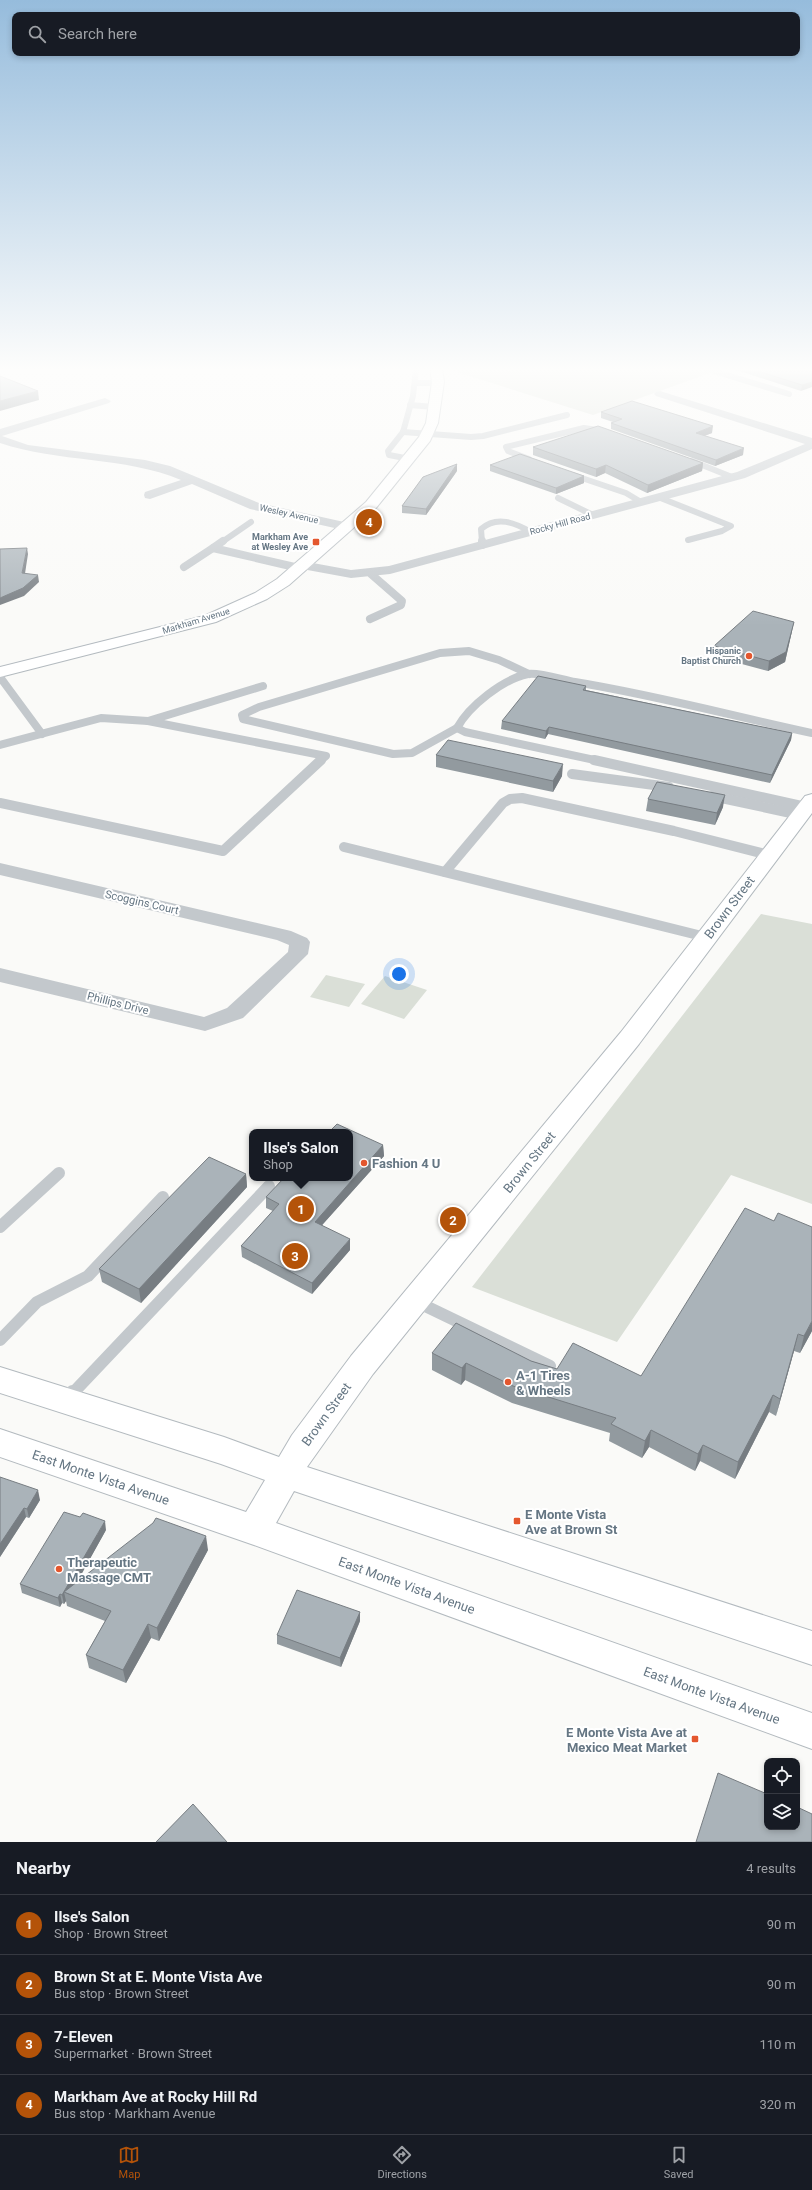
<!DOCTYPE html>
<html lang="en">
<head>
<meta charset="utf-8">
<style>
	:root { --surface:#171b24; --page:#20242c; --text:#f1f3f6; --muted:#9ea1a6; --line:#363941; --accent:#b45309 }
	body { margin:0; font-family:Roboto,sans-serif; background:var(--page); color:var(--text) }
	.controls { position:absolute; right:12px; bottom:12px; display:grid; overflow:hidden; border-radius:8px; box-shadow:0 2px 6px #0003 }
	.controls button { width:36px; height:36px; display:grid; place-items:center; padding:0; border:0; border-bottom:1px solid var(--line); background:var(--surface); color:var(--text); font:20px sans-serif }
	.you { position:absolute; left:399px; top:974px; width:14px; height:14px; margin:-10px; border:3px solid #fff; border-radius:50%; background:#1a73e8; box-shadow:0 0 0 6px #1a73e833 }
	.badge { display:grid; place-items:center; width:26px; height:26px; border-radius:50%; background:var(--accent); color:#fff; font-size:13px; font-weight:700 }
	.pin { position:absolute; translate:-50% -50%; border:2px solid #fff; box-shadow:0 1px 4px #0006 }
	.popup { position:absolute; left:249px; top:1129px; width:104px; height:52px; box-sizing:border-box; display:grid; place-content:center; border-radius:8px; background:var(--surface); filter:drop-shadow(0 1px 3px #0005); font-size:13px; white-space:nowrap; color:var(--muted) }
	.popup b { font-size:15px; color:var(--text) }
	.popup::after { content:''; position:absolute; left:50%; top:100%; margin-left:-8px; border:8px solid transparent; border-top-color:var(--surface) }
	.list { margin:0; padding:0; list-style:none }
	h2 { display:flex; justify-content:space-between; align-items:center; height:52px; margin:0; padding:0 16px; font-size:17px }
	h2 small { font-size:13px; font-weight:400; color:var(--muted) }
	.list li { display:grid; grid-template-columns:26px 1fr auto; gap:12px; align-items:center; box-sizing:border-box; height:60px; padding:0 16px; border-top:1px solid var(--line) }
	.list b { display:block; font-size:15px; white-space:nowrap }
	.list p { margin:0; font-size:13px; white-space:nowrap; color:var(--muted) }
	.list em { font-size:13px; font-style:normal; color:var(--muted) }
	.icon { flex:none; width:22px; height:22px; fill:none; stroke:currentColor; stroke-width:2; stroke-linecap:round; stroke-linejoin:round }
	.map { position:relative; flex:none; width:812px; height:1842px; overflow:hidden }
	.search { position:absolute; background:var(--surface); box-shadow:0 2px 6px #0003; left:12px; right:12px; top:12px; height:44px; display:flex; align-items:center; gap:10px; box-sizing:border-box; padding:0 14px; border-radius:8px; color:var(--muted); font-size:15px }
	.sheet { height:292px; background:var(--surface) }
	nav { display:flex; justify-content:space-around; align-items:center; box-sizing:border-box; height:56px; border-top:1px solid var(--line); background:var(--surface); font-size:11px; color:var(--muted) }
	nav a { display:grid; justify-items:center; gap:2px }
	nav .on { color:var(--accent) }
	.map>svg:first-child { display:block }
</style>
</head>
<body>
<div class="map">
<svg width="812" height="1842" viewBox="0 0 812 1842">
	<rect width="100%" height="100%" fill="#fafaf8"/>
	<g fill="#dadfd7">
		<path d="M444,368h251l15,5 -117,42z"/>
		<path d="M761,914l51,10v280l-81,-29 -114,167 -145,-55z"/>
		<path d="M326,975l39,9 -16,23 -39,-10z"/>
		<path d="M385,976l42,14 -23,29 -43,-15z"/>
	</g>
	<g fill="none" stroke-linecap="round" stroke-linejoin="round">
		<defs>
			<g id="secondary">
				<path d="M430,368h12l2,14 -6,41 -8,18 -54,67 -87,77 -22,14 -51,23 -216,55v-10l204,-51 51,-23 22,-14 89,-77 53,-65 7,-14 6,-41z"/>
				<path d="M812,794v19l-173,231 -266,330 -66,93 505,164v34l-518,-174 -18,32 536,190v36l-558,-204 -254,-88v-28l246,83 19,-32 -44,-16 -221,-71v-26l224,70 55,20 13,-22 59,-79 270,-324 184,-236z"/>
			</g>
		</defs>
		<use href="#secondary" stroke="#b3babf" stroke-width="2"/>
		<g stroke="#c3c8cc" stroke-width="6">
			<path d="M704,368l85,26"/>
			<path d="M415,383h23"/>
			<path d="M410,405l24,2"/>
			<path d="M403,432l68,5 12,-1 84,-21"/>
			<path d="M410,459l-21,-4 -1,-4 15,-19 10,-36 3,-28"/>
			<path d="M529,459l-21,-8 -2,-4 78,-19 20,3"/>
			<path d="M692,461l40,16"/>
			<path d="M573,475l53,18 15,9"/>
			<path d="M658,497l73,29 -9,5 -34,9"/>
			<path d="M558,498l35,17"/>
			<path d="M222,542l29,-20"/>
			<path d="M482,542l-1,-13c16,-14 34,-6 50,3"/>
		</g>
		<g stroke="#c3c8cc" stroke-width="8">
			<path d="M223,541l-10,7 86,20"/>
			<path d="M482,541v4"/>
			<path d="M184,567l29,-19"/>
			<path d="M370,619l31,-14 1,-4 -31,-27"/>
			<path d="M0,677l42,57"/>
			<path d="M148,721l178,35 -6,5"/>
			<path d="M457,728l-45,25 -19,1 -150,-35 -1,-4 17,-8 181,-54 29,-2 30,9 30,14"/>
			<path d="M0,745l101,-27 47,3 115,-35"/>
			<path d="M599,761l-134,-29 -8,-4c12,-22 46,-49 71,-54 11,-2 35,6 47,8 80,13 158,34 237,51"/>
		</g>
		<g stroke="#c3c8cc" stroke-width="10">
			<path d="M594,760l212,47"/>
			<path d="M572,774l97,13"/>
			<path d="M712,796l88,19"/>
			<path d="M0,803l223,48 98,-91"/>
			<path d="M344,847l362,90"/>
			<path d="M445,872l58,-69 7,-4 12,-1 152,33 95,24"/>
		</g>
		<g stroke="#c3c8cc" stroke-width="12">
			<path d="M0,1227l59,-54"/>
			<path d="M415,1301l135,65"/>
			<path d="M0,1340l37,-38 51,-26 75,-79"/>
			<path d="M72,1394l197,-208"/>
		</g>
		<path stroke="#c3c8cc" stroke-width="16" d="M66,1400l7,-7"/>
		<g fill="#c3c8cc" fill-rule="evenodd">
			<path d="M660,391l152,47v11l-67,29 -355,96 -39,4 -49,-9 -7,-4 7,-4 49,9 38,-4 348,-94 68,-28 -149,-48 -2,-2 2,-2z"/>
			<path d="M105,398l6,3 -2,2 -107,33 26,9 117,15 25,6 89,37 94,21 2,3 -7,4 -98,-22 -58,-25 -42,15 -5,-1 -1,-3 1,-3 36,-12c-57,-24 -122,-17 -181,-37v-14z"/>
			<path d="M0,863l291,68 16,7 3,4 -2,12 -65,64 -38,13 -205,-49v-14l204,49 23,-9 61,-56 1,-7 -12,-5 -277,-65z"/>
		</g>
		<use href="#secondary" fill="#fff" fill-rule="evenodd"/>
	</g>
	<g fill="#929a9f">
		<path d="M730,368h82l-11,23z"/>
		<path d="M601,412l111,21 -8,3 39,19 -28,11 -104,-37v-6l2,-1 -12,-4z"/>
		<path d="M533,447l170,16 -1,8 -55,22 -42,-20 -9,4 -63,-22z"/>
		<path d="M490,465l94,11v7l-28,11 -66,-23z"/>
		<path d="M457,471l-31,44 -24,-2v-7z"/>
		<path d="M792,631l-7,31 -17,9 -56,-15 2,-10z"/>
		<path d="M586,686v4l206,43 -1,7 -21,43 -222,-49 -3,5 -44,-10 1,-8z"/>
		<path d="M436,755l126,21 -9,16 -117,-25z"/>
		<path d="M648,799l75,8 -8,18 -69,-14z"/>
		<path d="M383,1145l1,11 -62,69 28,25 -38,44 -70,-37 -1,-11 32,-35 -7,-3v-11z"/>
		<path d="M246,1174l1,13 -106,116 -39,-21 -3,-13z"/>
		<path d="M812,1331l-12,22 -6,-2 -18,65 -7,-4 -34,67 -35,-18 -5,10 -46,-24 -7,11 -33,-17 1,-8 -98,-30 -47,-23 -4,5 -29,-15v-17l99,8 26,8 84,7z"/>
		<path d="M0,1477l40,23 -11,18 -3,-1 -26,40z"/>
		<path d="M106,1530l-30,53 132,-33 -49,91 -8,-3 -25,45 -37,-15 -3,-13 19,-34 -38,-15 -1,-5 -2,3 -2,-1 -2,4 -38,-14 -2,-9z"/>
		<path d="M360,1612v9l-19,46 -64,-23v-9z"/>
	</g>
	<g fill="#777d82">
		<path d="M812,382v5l-11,4 1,-6z"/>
		<path d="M38,391l1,9 -39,11v-10z"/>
		<path d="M713,426l-1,7 -16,6v-6z"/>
		<path d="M744,448l-1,7 -28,11 1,-6z"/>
		<path d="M703,463l-1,8 -55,22 1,-8z"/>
		<path d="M457,464v7l-31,44v-6z"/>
		<path d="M606,465l-1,8 -9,4v-8z"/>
		<path d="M584,476v7l-28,11v-6z"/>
		<path d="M27,548l1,6 -4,26 -2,-7z"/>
		<path d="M38,575l1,7 -15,14 -24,9v-7z"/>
		<path d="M794,622l-9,40 -17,9 1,-10z"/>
		<path d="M549,727l-1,7 -3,5 1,-8z"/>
		<path d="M792,733l-1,7 -21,43 2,-8z"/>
		<path d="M563,764l-1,12 -9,16v-11z"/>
		<path d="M725,795l-2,12 -8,18 2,-12z"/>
		<path d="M383,1145l1,11 -69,77v-11z"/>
		<path d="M246,1174l1,13 -106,116 -2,-14z"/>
		<path d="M350,1239v11l-38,44v-11z"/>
		<path d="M812,1321v10l-12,22 4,-17z"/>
		<path d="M798,1334l-4,17 -18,65 4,-17z"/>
		<path d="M466,1363l-1,17 -4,5 1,-17z"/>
		<path d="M773,1395l-4,17 -34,67 3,-17z"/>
		<path d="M651,1430l-2,17 -7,11 3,-17z"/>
		<path d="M703,1445l-3,16 -5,10 3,-17z"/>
		<path d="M38,1490l2,10 -11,18 -2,-9z"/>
		<path d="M24,1508l2,9 -26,40v-13z"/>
		<path d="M105,1521l1,9 -36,65 -6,-3 2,9 -2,3 -2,-9z"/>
		<path d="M206,1536l2,14 -49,91 -2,-13z"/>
		<path d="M60,1594l2,9 -2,4 -2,-9z"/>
		<path d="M360,1612v9l-19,46 -1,-9z"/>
		<path d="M148,1624l3,14 -25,45 -3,-13z"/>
	</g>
	<g fill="#aab3b9" stroke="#777d82">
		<path d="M748,368h64v14l-10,3z"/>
		<path d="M0,376l38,15 -38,10z"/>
		<path d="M632,401l81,25 -17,7 48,15 -28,12 -105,-37 11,-4 -21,-7z"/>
		<path d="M598,426l105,37 -55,22 -42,-20 -10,4 -63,-22z"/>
		<path d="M520,454l64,22 -28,12 -66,-23z"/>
		<path d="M457,464l-31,45 -24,-3 21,-29z"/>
		<path d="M27,548l-5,25 16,2 -15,13 -23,10v-49z"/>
		<path d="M753,611l41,11 -8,30 -17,9 -55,-15z"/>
		<path d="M538,676l48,10 -3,4 209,43 -20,42 -223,-48 -3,4 -44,-10z"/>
		<path d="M448,740l115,24 -10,17 -117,-26z"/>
		<path d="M657,782l68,13 -8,18 -69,-14z"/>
		<path d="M337,1124l46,21 -68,77 35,17 -38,44 -71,-37 38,-42 -13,-7 18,-19h66v-46h-21z"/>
		<path d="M209,1157l37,17 -107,115 -40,-20z"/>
		<path d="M745,1208l29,13 4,-8 34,14v94l-8,15 -6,-2 -18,65 -7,-4 -35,67 -35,-17 -5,9 -47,-24 -6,11 -34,-17 5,-6 -103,-32 -47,-23 -4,5 -30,-15 24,-30 75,38 26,8 16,-26 68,33z"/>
		<path d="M0,1477l38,13 -11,19 -3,-1 -24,36z"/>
		<path d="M64,1512l16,5 3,-4 22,8 -43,74 -2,-1 -2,4 -38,-14z"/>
		<path d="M156,1518l50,18 -49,92 -9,-4 -25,46 -37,-15 25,-44 -47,-19 89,-69z"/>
		<path d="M297,1590l63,22 -20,46 -63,-23z"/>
		<path d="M718,1773l49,21v33h30v-20l15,7v28h-116z"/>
		<path d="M193,1804l34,38h-71z"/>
	</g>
	<linearGradient id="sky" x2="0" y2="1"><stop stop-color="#96bcdc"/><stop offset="0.59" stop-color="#fdfdfc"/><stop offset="1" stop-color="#fdfdfc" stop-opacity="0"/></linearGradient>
	<rect width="812" height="626" fill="url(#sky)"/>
	<g fill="#e4572e" stroke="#fff" stroke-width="1.5">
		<rect x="312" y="538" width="8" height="8" rx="2"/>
		<circle cx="749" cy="656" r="4"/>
		<circle cx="364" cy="1163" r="4"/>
		<circle cx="508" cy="1382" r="4"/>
		<rect x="513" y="1517" width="8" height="8" rx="2"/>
		<circle cx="59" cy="1569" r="4"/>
		<rect x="691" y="1735" width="8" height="8" rx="2"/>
	</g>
	<g text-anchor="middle" stroke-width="4" stroke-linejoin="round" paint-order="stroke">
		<g font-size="9" fill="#657683" stroke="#fff">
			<text transform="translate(289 514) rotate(13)" y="3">Wesley Avenue</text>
			<text transform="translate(560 524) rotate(-15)" y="3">Rocky Hill Road</text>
			<text transform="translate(196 621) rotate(-17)" y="3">Markham Avenue</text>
		</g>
		<g font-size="9" font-weight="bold" fill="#657683" stroke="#fff" text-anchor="end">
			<text x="308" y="540">Markham Ave<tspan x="308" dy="10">at Wesley Ave</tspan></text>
			<text x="741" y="654">Hispanic<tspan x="741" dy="10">Baptist Church</tspan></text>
		</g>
		<g font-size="11" fill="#657683" stroke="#fff">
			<text transform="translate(142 902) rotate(13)" y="4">Scoggins Court</text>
			<text transform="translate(118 1003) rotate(14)" y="4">Phillips Drive</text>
		</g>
		<g font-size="13" fill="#657683" stroke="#fff">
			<text transform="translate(729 907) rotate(-53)" y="5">Brown Street</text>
			<text transform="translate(529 1162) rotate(-51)" y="5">Brown Street</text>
			<text transform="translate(326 1414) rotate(-54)" y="5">Brown Street</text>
			<text transform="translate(101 1477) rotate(19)" y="5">East Monte Vista Avenue</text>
			<text transform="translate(407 1585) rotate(20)" y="5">East Monte Vista Avenue</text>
			<text transform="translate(712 1695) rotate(20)" y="5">East Monte Vista Avenue</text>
		</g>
		<g font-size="13" font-weight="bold" fill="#657683" stroke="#fff" text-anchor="start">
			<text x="372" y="1168">Fashion 4 U</text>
			<text x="516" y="1380">A-1 Tires<tspan x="516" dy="15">&amp; Wheels</tspan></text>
			<text x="525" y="1519">E Monte Vista<tspan x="525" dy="15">Ave at Brown St</tspan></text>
			<text x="67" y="1567">Therapeutic<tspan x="67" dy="15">Massage CMT</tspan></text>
			<text x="687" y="1737" text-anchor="end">E Monte Vista Ave at<tspan x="687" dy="15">Mexico Meat Market</tspan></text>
		</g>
	</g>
</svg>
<div class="controls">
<button><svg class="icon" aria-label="locate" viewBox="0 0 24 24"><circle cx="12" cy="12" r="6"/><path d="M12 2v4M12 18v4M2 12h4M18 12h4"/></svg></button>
<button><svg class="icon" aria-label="layers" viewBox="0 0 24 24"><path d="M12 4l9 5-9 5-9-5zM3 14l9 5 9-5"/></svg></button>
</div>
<div class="you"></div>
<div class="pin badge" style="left:301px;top:1209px">1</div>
<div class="popup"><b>Ilse's Salon</b>Shop</div>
<div class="pin badge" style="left:453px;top:1220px">2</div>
<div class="pin badge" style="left:295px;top:1256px">3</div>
<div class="pin badge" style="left:369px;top:522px">4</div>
<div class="search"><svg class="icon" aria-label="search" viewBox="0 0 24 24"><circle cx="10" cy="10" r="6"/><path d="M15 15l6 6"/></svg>Search here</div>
</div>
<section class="sheet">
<h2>Nearby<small>4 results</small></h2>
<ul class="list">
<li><span class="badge">1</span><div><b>Ilse's Salon</b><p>Shop · Brown Street</p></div><em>90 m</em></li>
<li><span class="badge">2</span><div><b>Brown St at E. Monte Vista Ave</b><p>Bus stop · Brown Street</p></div><em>90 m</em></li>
<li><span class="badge">3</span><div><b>7-Eleven</b><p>Supermarket · Brown Street</p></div><em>110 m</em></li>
<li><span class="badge">4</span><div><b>Markham Ave at Rocky Hill Rd</b><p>Bus stop · Markham Avenue</p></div><em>320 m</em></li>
</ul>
</section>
<nav>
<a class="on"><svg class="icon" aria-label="map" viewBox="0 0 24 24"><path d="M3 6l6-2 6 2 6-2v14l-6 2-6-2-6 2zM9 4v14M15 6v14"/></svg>Map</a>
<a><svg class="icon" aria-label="directions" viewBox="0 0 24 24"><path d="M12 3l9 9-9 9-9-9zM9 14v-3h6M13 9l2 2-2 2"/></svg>Directions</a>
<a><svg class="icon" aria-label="saved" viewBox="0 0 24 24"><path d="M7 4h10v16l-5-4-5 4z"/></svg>Saved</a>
</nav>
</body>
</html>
